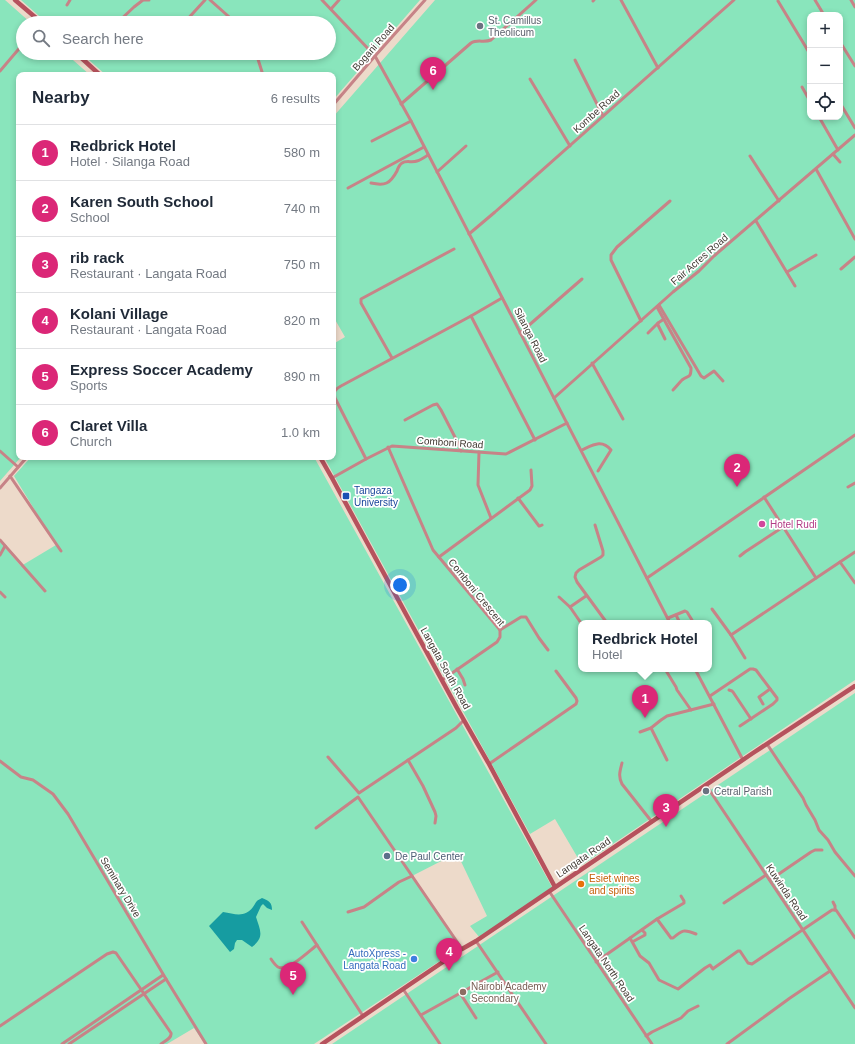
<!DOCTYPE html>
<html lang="en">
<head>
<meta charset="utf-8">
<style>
	:root { --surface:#fff; --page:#f2f2f3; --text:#1f2937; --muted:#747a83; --line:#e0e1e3; --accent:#db2777 }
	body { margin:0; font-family:Helvetica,sans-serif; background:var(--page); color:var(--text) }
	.controls { position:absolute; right:12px; top:12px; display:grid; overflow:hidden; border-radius:8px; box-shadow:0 2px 6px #0003 }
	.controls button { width:36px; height:36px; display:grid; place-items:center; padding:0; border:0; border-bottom:1px solid var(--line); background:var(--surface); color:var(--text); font:20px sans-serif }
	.you { position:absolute; left:400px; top:585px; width:14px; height:14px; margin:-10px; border:3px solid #fff; border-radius:50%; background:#1a73e8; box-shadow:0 0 0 6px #1a73e833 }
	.badge { display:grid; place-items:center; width:26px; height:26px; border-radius:50%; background:var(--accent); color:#fff; font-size:13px; font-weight:700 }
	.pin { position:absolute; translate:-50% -33px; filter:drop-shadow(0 1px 2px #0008) }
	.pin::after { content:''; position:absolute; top:21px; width:14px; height:12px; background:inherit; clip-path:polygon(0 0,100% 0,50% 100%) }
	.popup { position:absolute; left:578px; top:620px; width:134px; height:52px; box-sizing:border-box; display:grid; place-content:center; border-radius:8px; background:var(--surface); filter:drop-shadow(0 1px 3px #0005); font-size:13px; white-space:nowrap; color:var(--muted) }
	.popup b { font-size:15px; color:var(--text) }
	.popup::after { content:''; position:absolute; left:50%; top:100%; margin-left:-8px; border:8px solid transparent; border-top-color:var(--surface) }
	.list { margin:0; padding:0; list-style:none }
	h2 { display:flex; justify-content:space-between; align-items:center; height:52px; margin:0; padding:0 16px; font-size:17px }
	h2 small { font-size:13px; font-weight:400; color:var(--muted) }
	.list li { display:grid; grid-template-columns:26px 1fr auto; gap:12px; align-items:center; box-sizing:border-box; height:56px; padding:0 16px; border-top:1px solid var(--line) }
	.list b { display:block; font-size:15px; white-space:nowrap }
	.list p { margin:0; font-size:13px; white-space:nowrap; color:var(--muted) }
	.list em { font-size:13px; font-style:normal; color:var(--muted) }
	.icon { flex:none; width:22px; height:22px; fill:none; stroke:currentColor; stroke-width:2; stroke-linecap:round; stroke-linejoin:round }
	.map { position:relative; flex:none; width:855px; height:1044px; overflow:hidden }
	.search { position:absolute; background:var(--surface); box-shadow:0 2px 6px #0003; left:16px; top:16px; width:320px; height:44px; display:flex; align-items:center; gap:10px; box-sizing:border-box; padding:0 14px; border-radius:22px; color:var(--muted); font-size:15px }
	.panel { position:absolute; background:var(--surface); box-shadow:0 2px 6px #0003; left:16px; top:72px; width:320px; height:388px; border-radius:8px }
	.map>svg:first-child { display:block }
</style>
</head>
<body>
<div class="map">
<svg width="855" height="1044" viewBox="0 0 855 1044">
	<rect width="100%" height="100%" fill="#eddaca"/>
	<g fill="#89e5bc" fill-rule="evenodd">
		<path d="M0,0h5l26,23h-8v30h42l25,22h-71v382h2l-21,24z"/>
		<path d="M21,0h399l-87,100v-25h-227l-25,-22h248v-30h-282z"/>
		<path d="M435,0h420v680l-273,185 -27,-46 -25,15 -206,-377h9v-113l12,-7 -12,-21v-199zM810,15h30v102h-30zM581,623h128v46h-128z"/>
		<path d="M31,457h283l238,430 -72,51 -10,-12 17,-10 -30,-63 -45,23 49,71 -147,97h-109l-11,-16 -27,16h-167v-502l21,24 35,-21 -42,-69z"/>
		<path d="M855,693v351h-523z"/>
	</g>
	<path fill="#169ca1" d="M262,898c7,3 10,4 10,12l-5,-2 -4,-4 -2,2 -5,11c4,13 9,20 -4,30l-10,-7h-5l-2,3 -1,6 -4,3 -21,-26 14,-14c12,2 22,6 30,-5 4,-6 3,-6 9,-9z"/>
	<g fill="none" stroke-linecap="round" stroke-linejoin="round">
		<g stroke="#c78387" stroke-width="3">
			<path d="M210,0l26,23"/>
			<path d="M322,0l53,56 36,65 259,502"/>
			<path d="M621,0l37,68"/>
			<path d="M815,0l9,15"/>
			<path d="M851,0l4,7"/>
			<path d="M593,1l1,-1"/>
			<path d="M778,1l32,53"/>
			<path d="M67,5l3,-5"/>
			<path d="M331,9l8,-9"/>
			<path d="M117,23l17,-16 9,-7h6"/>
			<path d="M184,23l21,-23"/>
			<path d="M840,42l15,24"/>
			<path d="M256,53l7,22"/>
			<path d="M81,58l6,-5"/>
			<path d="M575,60l28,56"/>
			<path d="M0,71l23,-27"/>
			<path d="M530,79l40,67"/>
			<path d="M802,87l8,14"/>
			<path d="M840,103l15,25"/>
			<path d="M401,104l70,-61c6,-4 13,0 20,-3l45,-40"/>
			<path d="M333,105l42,-49 50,-56"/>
			<path d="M819,117l19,33"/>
			<path d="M372,141l39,-20"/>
			<path d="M833,154l7,8"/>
			<path d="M750,156l29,45"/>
			<path d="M816,169l39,70"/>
			<path d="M437,172l29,-26"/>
			<path d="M371,183c14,3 19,1 26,-12 1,-3 2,-6 5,-8 4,-3 10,0 15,-2 4,-1 8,-4 11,-6"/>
			<path d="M348,188l76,-41"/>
			<path d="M756,221l39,65"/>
			<path d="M469,234l26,-22 239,-212"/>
			<path d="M841,269l14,-12"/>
			<path d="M787,272l29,-17"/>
			<path d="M659,305l42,71 3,2 10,-7 9,10"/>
			<path d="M657,307l34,61c0,11 -3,7 -9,12 -3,3 -6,7 -9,10"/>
			<path d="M471,316l64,124"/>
			<path d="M664,319l-6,4v2l7,14"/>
			<path d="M641,321l-30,-61v-5l6,-8 53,-46"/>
			<path d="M520,333l62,-54"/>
			<path d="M648,333l10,-10"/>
			<path d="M392,358l-31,-55v-4l93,-50"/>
			<path d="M592,363l31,56"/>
			<path d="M554,398l119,-106 26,-21 15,-15 141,-121"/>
			<path d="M405,420l28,-15 4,-1 4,6 18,35 2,6"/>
			<path d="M388,447l45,103 67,80v7l-3,5 -55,38"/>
			<path d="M582,450c11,-5 20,-11 29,0l-13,21"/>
			<path d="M0,451l18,16"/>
			<path d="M479,452l-1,33 13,33"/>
			<path d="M366,459l-31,-61c-2,-6 0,-9 6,-12l130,-70 31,-18"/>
			<path d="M10,476l51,75"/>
			<path d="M332,478l34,-19 26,-13 114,8 61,-31"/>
			<path d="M848,487l7,-4"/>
			<path d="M0,488l27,-31"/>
			<path d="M764,497l52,81"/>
			<path d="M518,498l21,28h1l2,-1"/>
			<path d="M595,525l8,26v4l-2,2 -22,13 -3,3 -1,4 2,5 30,41"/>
			<path d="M0,540l45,51"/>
			<path d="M0,555l5,-9"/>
			<path d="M740,556l5,-4 38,-25"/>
			<path d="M439,557l91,-67 2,-4 -1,-16"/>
			<path d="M840,562l15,-10"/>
			<path d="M647,578l208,-143"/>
			<path d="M0,592l5,5"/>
			<path d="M559,597l11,10 11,16"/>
			<path d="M570,607l16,-11"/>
			<path d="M712,609l19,26 14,23"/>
			<path d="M676,615l4,8"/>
			<path d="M668,618l17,-7 2,1 5,8"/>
			<path d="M500,630l21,-13h5l13,21 9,12"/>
			<path d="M731,635l109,-73 15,21"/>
			<path d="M457,669l6,10 2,6"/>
			<path d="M665,669l11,18 1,3 14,20"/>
			<path d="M695,669l48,91"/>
			<path d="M729,690l3,1 1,1 18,27"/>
			<path d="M710,696l40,-27h3l3,1 21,28v2l-4,4 -33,22"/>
			<path d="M763,704l-4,-7 11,-8"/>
			<path d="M651,728l16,32"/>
			<path d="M640,732l11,-4 10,-8 6,-4 47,-12"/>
			<path d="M767,744l36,54 3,7 9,15 4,10 9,10 7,12 20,24"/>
			<path d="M328,757l31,36 97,-65 8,-8"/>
			<path d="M408,760l15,26 12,26 1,4 -1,7"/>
			<path d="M0,761l21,16 12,3 20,14 15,20 98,165 40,65"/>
			<path d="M622,763c-2,8 -4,13 0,21l30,38"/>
			<path d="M489,764l87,-60 1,-3 -1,-3 -20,-27"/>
			<path d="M706,785l149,223"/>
			<path d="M316,828l42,-31 104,152"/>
			<path d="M770,880l41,-28 4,-2h7"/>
			<path d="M549,891l103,153"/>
			<path d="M833,902l2,4v4"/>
			<path d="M724,903l42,-28"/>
			<path d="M348,912l16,-5 35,-25 13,-6"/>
			<path d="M657,919l27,-16v-2l-3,-5"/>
			<path d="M302,922l61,94"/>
			<path d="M630,938l10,18 9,7 10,17 19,9 27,-21 5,-3 3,4 1,-1 24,-17h2l8,12 4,1 80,-54h4l19,28"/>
			<path d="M476,941l70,103"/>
			<path d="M634,941l11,-6v-2l-3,-3"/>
			<path d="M271,959c2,3 4,6 7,8 10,5 31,-16 39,-22"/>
			<path d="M596,962l61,-43 14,19h2c9,-8 11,-9 23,-4"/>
			<path d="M403,989l37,55"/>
			<path d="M460,993l16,25"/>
			<path d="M421,1015l77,-43"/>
			<path d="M0,1026l107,-72 6,-2 3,1 55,80c1,5 -6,8 -10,11"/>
			<path d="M646,1036l6,-4 29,-14 7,-7 10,-5"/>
			<path d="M62,1044l101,-69"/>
			<path d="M69,1044l97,-65"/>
			<path d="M727,1044l63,-46 40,-27"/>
		</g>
		<g stroke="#b6525d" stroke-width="4.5">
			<path d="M15,0l27,23"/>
			<path d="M76,53l24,22"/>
			<path d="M320,457l12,21 125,230 32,56 66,123"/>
			<path d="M322,1044l140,-95 14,-8 277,-188 102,-67"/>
		</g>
	</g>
	<g fill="#6b7280" stroke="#fff" stroke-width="1.5">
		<circle cx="480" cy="26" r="4"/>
		<circle cx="706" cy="791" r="4"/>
	</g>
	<rect fill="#1a4fb4" stroke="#fff" stroke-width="1.5" x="342" y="492" width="8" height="8" rx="2"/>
	<circle fill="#d1479c" stroke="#fff" stroke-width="1.5" cx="762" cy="524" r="4"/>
	<circle fill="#5c6f8a" stroke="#fff" stroke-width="1.5" cx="387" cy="856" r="4"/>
	<circle fill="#e8710a" stroke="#fff" stroke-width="1.5" cx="581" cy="884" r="4"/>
	<circle fill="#3f7fe0" stroke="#fff" stroke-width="1.5" cx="414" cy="959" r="4"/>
	<circle fill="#8d6e63" stroke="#fff" stroke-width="1.5" cx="463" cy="992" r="4"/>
	<g text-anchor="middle" stroke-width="3.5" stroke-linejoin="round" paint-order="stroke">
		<g font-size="10" fill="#5b616d" stroke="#fff" text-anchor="start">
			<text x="488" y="24">St. Camillus<tspan x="488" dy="12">Theolicum</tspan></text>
			<text x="714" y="795">Cetral Parish</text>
		</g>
		<g font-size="10" fill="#413a33" stroke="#fff">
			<text transform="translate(373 47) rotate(-49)" y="4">Bogani Road</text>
			<text transform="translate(596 111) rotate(-42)" y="4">Kombe Road</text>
			<text transform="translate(699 259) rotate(-41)" y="4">Fair Acres Road</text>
			<text transform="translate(531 335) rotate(63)" y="4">Silanga Road</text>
			<text transform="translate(450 442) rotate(4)" y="4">Comboni Road</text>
			<text transform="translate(477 592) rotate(51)" y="4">Comboni Crescent</text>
			<text transform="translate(446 668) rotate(61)" y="4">Langata South Road</text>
			<text transform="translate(583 857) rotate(-34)" y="4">Langata Road</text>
			<text transform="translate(121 887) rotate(59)" y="4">Seminary Drive</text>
			<text transform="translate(787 892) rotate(56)" y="4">Kuwinda Road</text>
			<text transform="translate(607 963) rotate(56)" y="4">Langata North Road</text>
		</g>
		<g font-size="10" fill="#164399" stroke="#fff" text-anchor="start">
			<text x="354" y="494">Tangaza<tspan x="354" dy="12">University</tspan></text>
		</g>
		<g font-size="10" fill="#b23c85" stroke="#fff" text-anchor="start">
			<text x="770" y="528">Hotel Rudi</text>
		</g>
		<g font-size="10" fill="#4e5e75" stroke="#fff" text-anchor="start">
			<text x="395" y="860">De Paul Center</text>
		</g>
		<g font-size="10" fill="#c56008" stroke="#fff" text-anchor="start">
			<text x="589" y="882">Esiet wines<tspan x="589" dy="12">and spirits</tspan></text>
		</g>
		<g font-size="10" fill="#366cbe" stroke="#fff" text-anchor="end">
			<text x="406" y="957">AutoXpress -<tspan x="406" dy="12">Langata Road</tspan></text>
		</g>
		<g font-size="10" fill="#785e54" stroke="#fff" text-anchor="start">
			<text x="471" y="990">Nairobi Academy<tspan x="471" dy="12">Secondary</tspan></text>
		</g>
	</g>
</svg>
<div class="controls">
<button>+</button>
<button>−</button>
<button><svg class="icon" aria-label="locate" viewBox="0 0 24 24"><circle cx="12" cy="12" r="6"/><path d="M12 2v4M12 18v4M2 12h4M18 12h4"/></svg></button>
</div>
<div class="you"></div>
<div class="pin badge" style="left:645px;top:718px">1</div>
<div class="popup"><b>Redbrick Hotel</b>Hotel</div>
<div class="pin badge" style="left:737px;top:487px">2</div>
<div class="pin badge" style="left:666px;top:827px">3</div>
<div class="pin badge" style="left:449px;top:971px">4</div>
<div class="pin badge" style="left:293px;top:995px">5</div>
<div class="pin badge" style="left:433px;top:90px">6</div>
<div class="search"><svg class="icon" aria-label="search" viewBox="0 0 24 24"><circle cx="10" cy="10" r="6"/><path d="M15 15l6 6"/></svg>Search here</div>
<section class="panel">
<h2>Nearby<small>6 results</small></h2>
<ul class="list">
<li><span class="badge">1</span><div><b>Redbrick Hotel</b><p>Hotel · Silanga Road</p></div><em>580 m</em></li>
<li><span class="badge">2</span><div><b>Karen South School</b><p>School</p></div><em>740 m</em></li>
<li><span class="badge">3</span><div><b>rib rack</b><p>Restaurant · Langata Road</p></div><em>750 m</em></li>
<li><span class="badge">4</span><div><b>Kolani Village</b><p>Restaurant · Langata Road</p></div><em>820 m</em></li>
<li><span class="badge">5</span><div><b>Express Soccer Academy</b><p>Sports</p></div><em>890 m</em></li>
<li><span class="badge">6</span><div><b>Claret Villa</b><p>Church</p></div><em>1.0 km</em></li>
</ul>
</section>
</div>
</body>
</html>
